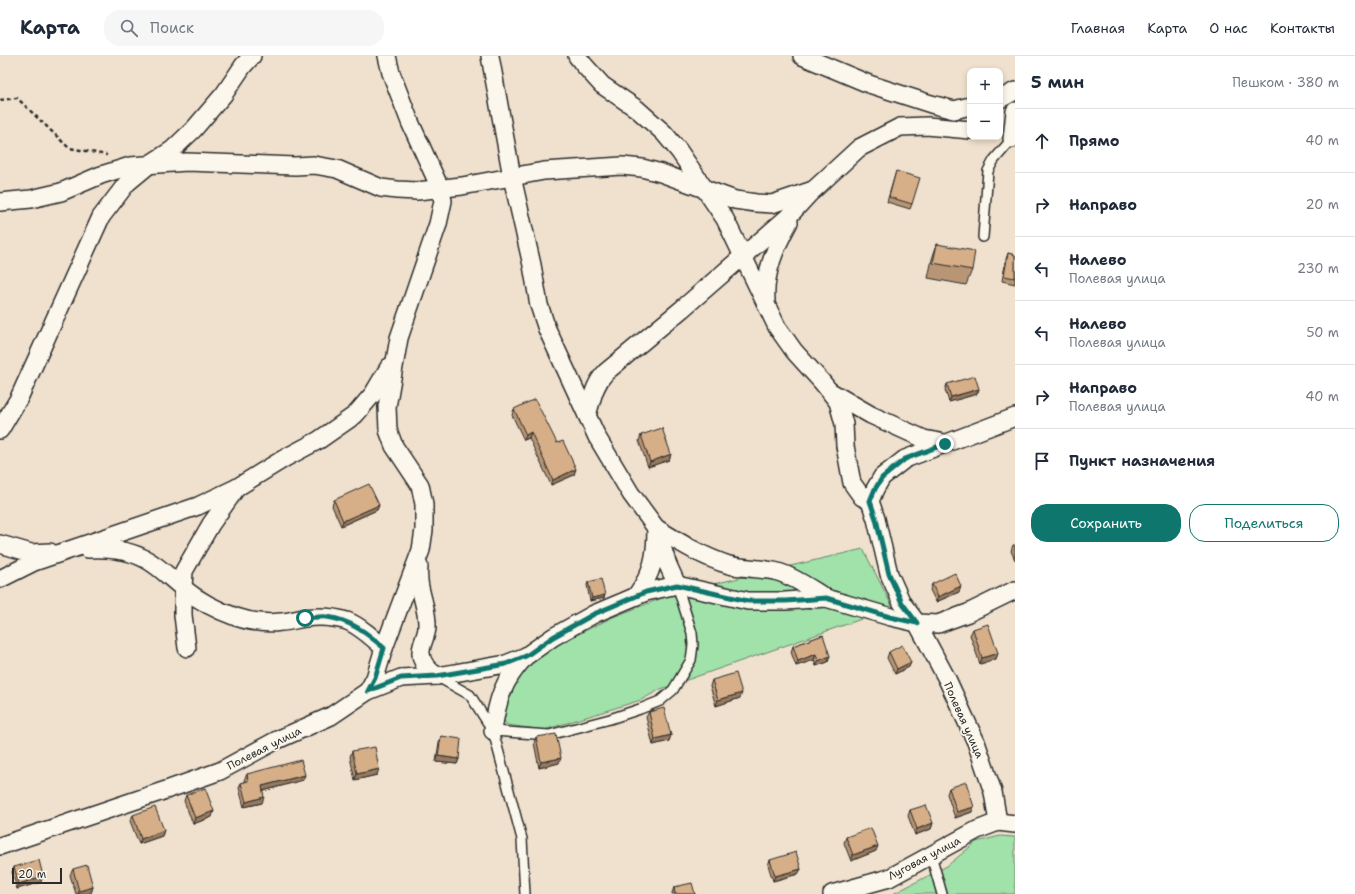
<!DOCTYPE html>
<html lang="ru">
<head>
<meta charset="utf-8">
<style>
	:root { --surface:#fff; --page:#f6f6f7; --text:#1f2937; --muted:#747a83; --line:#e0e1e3; --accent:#0f766e }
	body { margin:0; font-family:"Shantell Sans",sans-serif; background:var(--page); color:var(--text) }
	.controls { position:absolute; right:12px; top:12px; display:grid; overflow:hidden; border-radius:8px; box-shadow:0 2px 6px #0003 }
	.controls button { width:36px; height:36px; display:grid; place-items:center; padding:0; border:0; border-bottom:1px solid var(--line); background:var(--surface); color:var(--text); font:20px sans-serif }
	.scale { position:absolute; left:12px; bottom:10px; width:50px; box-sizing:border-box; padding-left:4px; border:2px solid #2b2b2b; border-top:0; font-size:11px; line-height:14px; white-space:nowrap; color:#2b2b2b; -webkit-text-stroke:3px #fbf7ec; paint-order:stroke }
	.stop { position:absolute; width:12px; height:12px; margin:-9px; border:3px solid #0f766e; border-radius:50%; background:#fff }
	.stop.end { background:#0f766e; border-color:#fff; box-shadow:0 1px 4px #0008 }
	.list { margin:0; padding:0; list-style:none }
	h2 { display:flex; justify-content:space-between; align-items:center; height:52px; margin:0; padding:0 16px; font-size:17px }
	h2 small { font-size:13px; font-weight:400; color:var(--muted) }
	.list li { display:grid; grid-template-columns:26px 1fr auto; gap:12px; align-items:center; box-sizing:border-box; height:64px; padding:0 16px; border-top:1px solid var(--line) }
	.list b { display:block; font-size:15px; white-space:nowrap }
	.list p { margin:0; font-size:13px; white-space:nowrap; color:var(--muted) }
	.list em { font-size:13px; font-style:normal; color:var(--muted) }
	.actions { display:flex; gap:8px; padding:12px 16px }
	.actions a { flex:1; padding:9px 0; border:1px solid var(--accent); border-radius:16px; text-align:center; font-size:14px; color:var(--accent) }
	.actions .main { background:var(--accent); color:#fff }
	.icon { flex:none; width:22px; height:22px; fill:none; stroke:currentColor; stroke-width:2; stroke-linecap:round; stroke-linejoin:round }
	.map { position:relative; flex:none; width:1015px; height:838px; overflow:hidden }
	header { display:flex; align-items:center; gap:24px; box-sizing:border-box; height:56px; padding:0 20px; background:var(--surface); border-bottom:1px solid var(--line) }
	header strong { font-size:19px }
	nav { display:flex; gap:22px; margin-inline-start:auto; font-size:14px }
	.search { width:280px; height:36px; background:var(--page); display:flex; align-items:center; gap:10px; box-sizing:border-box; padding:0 14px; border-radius:16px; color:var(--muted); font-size:15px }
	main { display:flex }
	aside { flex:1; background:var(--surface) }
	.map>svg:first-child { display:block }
</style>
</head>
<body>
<header>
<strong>Карта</strong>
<div class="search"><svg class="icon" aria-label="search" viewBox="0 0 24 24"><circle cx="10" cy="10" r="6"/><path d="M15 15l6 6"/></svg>Поиск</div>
<nav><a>Главная</a><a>Карта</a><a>О нас</a><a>Контакты</a></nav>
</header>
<main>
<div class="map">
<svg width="1015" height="838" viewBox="0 0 1015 838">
	<rect width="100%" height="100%" fill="#f0e1ce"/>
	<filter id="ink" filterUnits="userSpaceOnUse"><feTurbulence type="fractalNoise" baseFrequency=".025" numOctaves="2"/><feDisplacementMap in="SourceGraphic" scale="8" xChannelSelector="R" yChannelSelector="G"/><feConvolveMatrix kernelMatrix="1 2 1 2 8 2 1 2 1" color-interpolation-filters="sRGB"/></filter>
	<g filter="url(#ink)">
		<g fill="#a1e1aa" stroke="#66866a">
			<path d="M863,493l30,59 -232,81 -20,11 -97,30 -37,-5 -6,-8 12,-33 12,-16 13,-11 22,-14 53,-26 62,-24z"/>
			<path d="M1000,780l15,1v57h-122l54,-28 29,-24z"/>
		</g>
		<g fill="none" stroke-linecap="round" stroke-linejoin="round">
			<defs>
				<g id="service">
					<path d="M983,181l5,-66 6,-11 18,-21"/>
					<path d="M438,621l32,18 23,36 29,108 3,55"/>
					<path d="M493,675l56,4 61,-16 30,-10 20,-8 13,-11 18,-30 2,-15 -1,-12 -15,-48"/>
					<path d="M931,799l11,39"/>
				</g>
				<g id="minor">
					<path d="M490,0l22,121 20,88 7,40 8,24 50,108 34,57 25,34 12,37 9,20"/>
					<path d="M577,0l7,9 18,20 35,24 27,24 15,18 46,68 52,108 17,24 28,31 16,20 6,22 1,22 7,37 10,14 8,4"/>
					<path d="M802,0l67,28 62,20 23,6 16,-4"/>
					<path d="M1000,43l15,-8"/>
					<path d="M1012,83l3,-28"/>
					<path d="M0,146l31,-3 30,-7 40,-17 29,-9 57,-4 108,4 19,-1 23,4 44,19 16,2 20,1 45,-5 82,-15 78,-5 20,2 19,5 74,27 21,3 16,1 41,-14"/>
					<path d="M766,245c-2,-29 10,-55 23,-79"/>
					<path d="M831,336l40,23 53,24 21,4"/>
					<path d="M587,359c5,-15 7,-31 19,-43l76,-63 106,-92 21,-23 50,-46 41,-21 27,-1 43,4"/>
					<path d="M0,374l19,-32 82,-181 26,-34 23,-19 22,-14 22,-21 30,-35 19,-28 9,-10"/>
					<path d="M0,488l31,9 19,-1"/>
					<path d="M88,493c19,-1 42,1 59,11 13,7 24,19 36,28 16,13 33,22 53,29 15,5 30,7 45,5 8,0 16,-3 24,-4 14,-2 29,-1 42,3 13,5 27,18 37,27"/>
					<path d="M419,510c-3,23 9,39 8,61 0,9 -7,18 -6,27 1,11 8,17 16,22"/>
					<path d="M0,523l34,-17 164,-56 38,-18 49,-30 34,-18 36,-25 18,-21 16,-27"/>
					<path d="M636,540c17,-24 20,-39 20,-68 23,14 47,29 73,37 16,4 35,3 49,7 17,5 33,17 48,26"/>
					<path d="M187,592l-4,-33v-27l1,-17 27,-47 24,-34"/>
					<path d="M368,635l7,-13 9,-30 37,-98 3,-20v-26l-4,-19 -26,-39 -6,-16 -1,-23 12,-69 39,-114 5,-23 -3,-13 -30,-66 -19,-49 -4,-17"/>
					<path d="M493,675c4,-31 10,-50 31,-73"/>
					<path d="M998,766l-5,-30 -17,-50 -29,-63 -30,-56 -15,-20 -13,-29 -13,-55 -6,-18 5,-12 7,-12 23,-18 110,-42"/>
					<path d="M0,790l169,-57 51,-18 57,-31 54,-24 37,-25 33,-13 36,-2 69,-12 20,-8 27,-19 41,-23 52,-22 31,-7 71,16h38l40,-3 65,19 26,6 21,1 30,-11 47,-23"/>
					<path d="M832,838l57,-16 88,-48 21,-8 17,2"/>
				</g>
			</defs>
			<use href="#service" stroke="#2b2b2b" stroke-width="12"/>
			<use href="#minor" stroke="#2b2b2b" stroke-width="20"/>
			<path stroke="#2b2b2b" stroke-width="2.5" stroke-dasharray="4 3" stroke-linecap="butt" d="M0,44l17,-2 52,50 38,7"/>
			<use href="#service" stroke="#fbf7ec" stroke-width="9"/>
			<use href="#minor" stroke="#fbf7ec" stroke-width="17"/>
		</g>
		<g fill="#b89674" stroke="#2b2b2b">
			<path d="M896,115l16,33 -2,5 -23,-7z"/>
			<path d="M937,188l35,26 -6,15 -38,-7 4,-19z"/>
			<path d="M1008,197l7,2v29l-13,-3 4,-22z"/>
			<path d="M947,328l32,5 -2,5 -28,8 -4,-12z"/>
			<path d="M514,353l43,34 17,32 -23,10 -22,-47 -5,2 -12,-25z"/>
			<path d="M641,379l30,19 -2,6 -21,7 -9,-26z"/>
			<path d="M334,444l45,5 -2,5 -36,16 -9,-20z"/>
			<path d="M1013,489h2v15l-4,-9z"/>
			<path d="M588,526l17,13 -1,3 -14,3 -3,-16z"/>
			<path d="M932,528l27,8 -23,10 -6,-12z"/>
			<path d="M973,573l25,24 -2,6 -16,5 -10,-29z"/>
			<path d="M823,579l5,27 -12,4 -2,-6 -18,6 -5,-14 2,-6z"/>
			<path d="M889,596l22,10 -2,5 -14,7 -8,-16z"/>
			<path d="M712,624l28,18 -24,8 -6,-20z"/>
			<path d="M649,656l22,23 -2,6 -16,4 -7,-28z"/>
			<path d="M441,680l18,23 -2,5 -21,-2 3,-20z"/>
			<path d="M536,681l23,26 -20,5 -5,-25z"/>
			<path d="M352,695l25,24 -22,5 -5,-23z"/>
			<path d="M247,718l56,6 -40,11 -1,12 -18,4 -5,-19 2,-5 4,-1 -1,-2z"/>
			<path d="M949,732l23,24 -17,6 -8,-24z"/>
			<path d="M186,739l26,22 -19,7 -9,-23z"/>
			<path d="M910,754l23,13 -2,6 -16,6 -7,-19z"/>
			<path d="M133,759l31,15 -2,6 -23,8 -9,-23z"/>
			<path d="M846,781l30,14 -25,10 -7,-18z"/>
			<path d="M770,804l31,9 -3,5 -25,7 -5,-16z"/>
			<path d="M14,811l27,15 -24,7 -5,-17z"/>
			<path d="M73,813l20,18 -2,6 -3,1h-12l-6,-19z"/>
			<path d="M674,831l21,7h-23v-1z"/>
		</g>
		<g fill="#967a5e" stroke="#2b2b2b">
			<path d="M979,333l-2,5 -28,8 2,-5z"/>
			<path d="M531,376l-2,6 -5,2 2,-5z"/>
			<path d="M671,398l-2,6 -21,7 2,-5z"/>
			<path d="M576,413l-2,6 -23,10 2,-5z"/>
			<path d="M379,449l-2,5 -36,16 2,-5z"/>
			<path d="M961,530l-2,6 -23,10 2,-5z"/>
			<path d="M605,539l-1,3 -14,3 2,-3z"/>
			<path d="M998,597l-2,6 -16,5 2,-6z"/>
			<path d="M816,598l-2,6 -18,6 2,-5z"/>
			<path d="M830,600l-2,6 -12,4 2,-5z"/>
			<path d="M911,606l-2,5 -14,7 2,-5z"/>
			<path d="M742,637l-2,5 -24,8 2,-6z"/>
			<path d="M671,679l-2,6 -16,4 2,-6z"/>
			<path d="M438,700l21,3 -2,5 -21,-2z"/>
			<path d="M561,702l-2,5 -20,5 2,-6z"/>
			<path d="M379,713l-2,6 -22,5 2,-6z"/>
			<path d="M305,719l-2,5 -44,12 3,-6z"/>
			<path d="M264,741l-2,6 -18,4 2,-5z"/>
			<path d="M974,751l-2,5 -17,6 2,-6z"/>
			<path d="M214,755l-2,6 -19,7 2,-6z"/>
			<path d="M933,767l-2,6 -16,6 2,-6z"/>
			<path d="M164,774l-2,6 -23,8 2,-5z"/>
			<path d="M878,790l-2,5 -25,10 2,-6z"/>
			<path d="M801,813l-3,5 -25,7 2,-5z"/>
			<path d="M43,820l-2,6 -24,7 2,-5z"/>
			<path d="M93,831l-2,6 -3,1h-10l1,-3z"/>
		</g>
		<g fill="#d6ae87" stroke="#2b2b2b">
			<path d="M896,115l24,7 -8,26 -23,-7z"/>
			<path d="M937,188l38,7 -3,19 -39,-7z"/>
			<path d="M1008,197l7,2v23l-11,-2z"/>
			<path d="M975,320l4,13 -28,8 -4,-13z"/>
			<path d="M535,343l22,44 6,-2 13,28 -23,11 -22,-48 -5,3 -12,-26z"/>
			<path d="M662,372l9,26 -21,8 -9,-27z"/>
			<path d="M369,428l10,21 -36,16 -9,-21z"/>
			<path d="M955,517l6,13 -23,11 -6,-13z"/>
			<path d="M601,523l4,16 -13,3 -4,-16z"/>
			<path d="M988,568l10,29 -16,5 -9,-29z"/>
			<path d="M823,579l7,21 -12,5 -2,-7 -18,7 -5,-15z"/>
			<path d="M902,589l9,17 -14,7 -8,-17z"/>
			<path d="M736,617l6,20 -24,7 -6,-20z"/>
			<path d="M664,652l7,27 -16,4 -6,-27z"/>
			<path d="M556,678l5,24 -20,4 -5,-25z"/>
			<path d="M441,680l20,3 -2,20 -21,-3z"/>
			<path d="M375,691l4,22 -22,5 -5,-23z"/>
			<path d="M301,704l4,15 -43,11 2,11 -18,5 -5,-19 7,-2 -1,-7z"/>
			<path d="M966,726l8,25 -17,5 -8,-24z"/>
			<path d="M205,732l9,23 -19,7 -9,-23z"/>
			<path d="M926,749l7,18 -16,6 -7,-19z"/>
			<path d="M155,751l9,23 -23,9 -8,-24z"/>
			<path d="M871,772l7,18 -25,9 -7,-18z"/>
			<path d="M796,796l5,17 -26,7 -5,-16z"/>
			<path d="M39,804l4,16 -24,8 -5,-17z"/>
			<path d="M87,809l6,22 -14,4 -6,-22z"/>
			<path d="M692,827l3,11h-20l-1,-7z"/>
		</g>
	</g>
	<g fill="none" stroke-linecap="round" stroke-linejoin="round" filter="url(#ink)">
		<path stroke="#0f766e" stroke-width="5" d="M305,562c7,0 15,-2 22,-1 23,3 40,16 57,31l-9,30 -7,13 33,-13 36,-2 69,-12 20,-8 27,-19 41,-23 52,-22 31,-7 71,16h38l40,-3 64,19 27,6 -15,-20 -13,-29 -13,-55 -6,-18 5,-12 7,-11 23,-19 40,-15"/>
	</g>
	<g text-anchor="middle" stroke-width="3.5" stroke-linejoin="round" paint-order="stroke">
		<g font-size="11" fill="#2b2b2b" stroke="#fbf7ec">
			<text transform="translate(964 664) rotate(66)" y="4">Полевая улица</text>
			<text transform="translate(264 692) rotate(-27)" y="4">Полевая улица</text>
			<text transform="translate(924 802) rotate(-28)" y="4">Луговая улица</text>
		</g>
	</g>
</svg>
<div class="controls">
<button>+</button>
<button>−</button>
</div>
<div class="scale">20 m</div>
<div class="stop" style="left:305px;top:562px"></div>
<div class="stop end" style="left:945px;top:388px"></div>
</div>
<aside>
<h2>5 мин<small>Пешком · 380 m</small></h2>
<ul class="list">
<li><svg class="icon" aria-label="ahead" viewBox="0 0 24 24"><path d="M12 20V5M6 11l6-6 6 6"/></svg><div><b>Прямо</b></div><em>40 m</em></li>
<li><svg class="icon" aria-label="right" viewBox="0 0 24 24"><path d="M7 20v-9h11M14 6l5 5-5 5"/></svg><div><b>Направо</b></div><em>20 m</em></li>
<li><svg class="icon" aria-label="left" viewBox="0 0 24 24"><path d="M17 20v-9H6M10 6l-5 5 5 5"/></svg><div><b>Налево</b><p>Полевая улица</p></div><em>230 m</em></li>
<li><svg class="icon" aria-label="left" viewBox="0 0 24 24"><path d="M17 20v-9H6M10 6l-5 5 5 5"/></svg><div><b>Налево</b><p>Полевая улица</p></div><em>50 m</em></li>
<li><svg class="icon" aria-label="right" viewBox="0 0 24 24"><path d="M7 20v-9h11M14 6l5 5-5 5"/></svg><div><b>Направо</b><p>Полевая улица</p></div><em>40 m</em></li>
<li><svg class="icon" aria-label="arrive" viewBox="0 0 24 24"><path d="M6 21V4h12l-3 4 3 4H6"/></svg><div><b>Пункт назначения</b></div></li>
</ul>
<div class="actions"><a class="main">Сохранить</a><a>Поделиться</a></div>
</aside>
</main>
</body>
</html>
